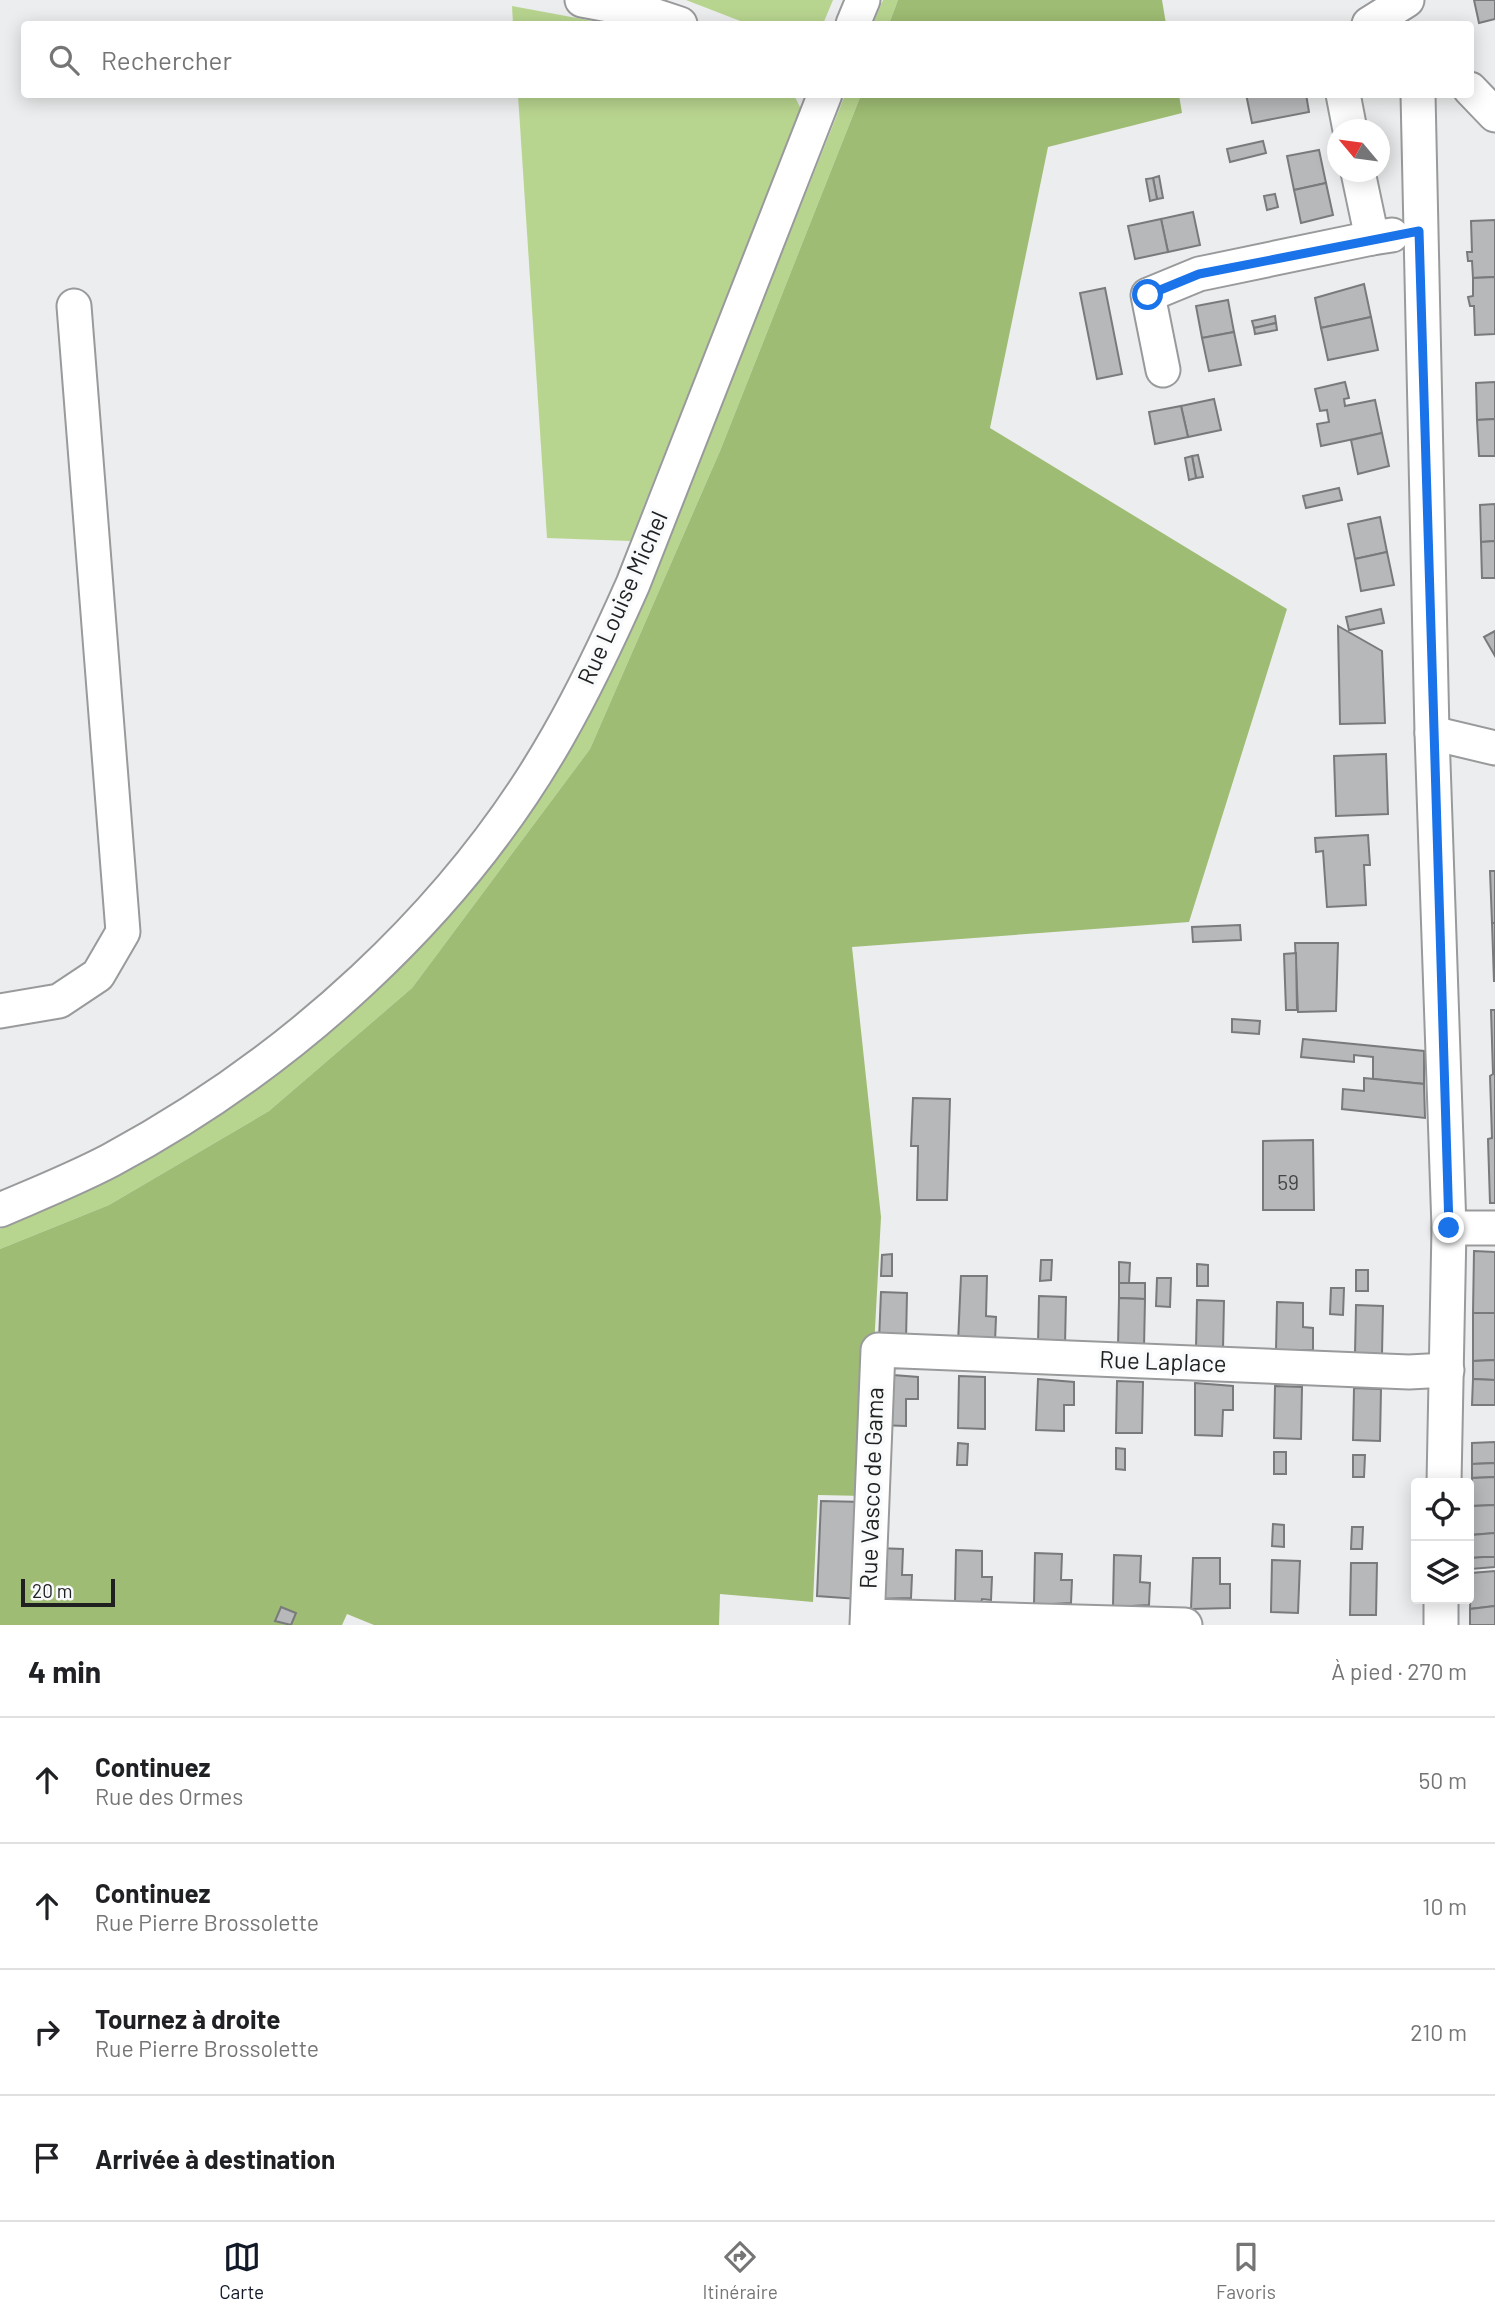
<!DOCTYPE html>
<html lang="fr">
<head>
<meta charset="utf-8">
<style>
	:root { --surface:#fff; --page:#f2f2f2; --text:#202124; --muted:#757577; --line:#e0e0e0; --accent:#111827 }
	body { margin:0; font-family:Barlow,sans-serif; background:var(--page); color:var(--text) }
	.controls { position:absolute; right:21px; bottom:21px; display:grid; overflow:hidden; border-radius:7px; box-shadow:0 4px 18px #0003 }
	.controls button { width:63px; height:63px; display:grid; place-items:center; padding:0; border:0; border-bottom:2px solid var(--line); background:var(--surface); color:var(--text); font:35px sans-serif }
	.compass { position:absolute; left:1327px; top:119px; width:63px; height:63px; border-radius:50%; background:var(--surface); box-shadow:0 4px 18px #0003; rotate:299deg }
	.scale { position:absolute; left:21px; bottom:18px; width:94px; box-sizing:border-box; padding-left:7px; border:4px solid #1f2020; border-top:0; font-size:19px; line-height:24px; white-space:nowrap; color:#1f2020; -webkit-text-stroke:5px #f9fafb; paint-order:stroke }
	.stop { position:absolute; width:21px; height:21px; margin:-16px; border:5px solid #1a73e8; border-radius:50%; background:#fff }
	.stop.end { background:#1a73e8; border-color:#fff; box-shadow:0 2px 7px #0008 }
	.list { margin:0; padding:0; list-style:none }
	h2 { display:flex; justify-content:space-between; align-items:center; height:91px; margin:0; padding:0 28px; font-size:30px }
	h2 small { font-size:23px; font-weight:400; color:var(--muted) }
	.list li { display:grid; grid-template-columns:46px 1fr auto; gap:21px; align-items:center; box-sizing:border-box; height:126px; padding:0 28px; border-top:2px solid var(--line) }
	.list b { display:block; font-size:26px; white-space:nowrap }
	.list p { margin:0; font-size:23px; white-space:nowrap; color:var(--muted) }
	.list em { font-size:23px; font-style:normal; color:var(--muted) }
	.icon { flex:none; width:38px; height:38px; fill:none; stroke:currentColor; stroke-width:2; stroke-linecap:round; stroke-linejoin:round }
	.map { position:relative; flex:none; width:1495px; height:1625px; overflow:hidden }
	.search { position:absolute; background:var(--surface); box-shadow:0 4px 18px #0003; left:21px; right:21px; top:21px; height:77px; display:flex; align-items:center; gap:18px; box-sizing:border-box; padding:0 24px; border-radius:7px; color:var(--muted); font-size:26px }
	.sheet { height:595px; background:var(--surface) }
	nav { display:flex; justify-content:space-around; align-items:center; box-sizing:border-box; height:98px; border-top:2px solid var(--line); background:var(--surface); font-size:19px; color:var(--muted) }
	nav a { display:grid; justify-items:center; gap:4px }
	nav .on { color:var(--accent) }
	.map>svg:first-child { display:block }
</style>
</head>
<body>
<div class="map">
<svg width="1495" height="1625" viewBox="0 0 1495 1625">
	<rect width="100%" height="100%" fill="#ecedee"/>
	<g fill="#b8d58f">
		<path d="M686,0h147l-10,24h-75z"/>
		<path d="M883,0h15l-9,24h-16z"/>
		<path d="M512,6l97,18h-96z"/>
		<path d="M518,95h276l7,14 -171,432 -83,-3z"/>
		<path d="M845,95h16l-141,356 -130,298 -178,239 -143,123 -160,94 -109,44v-20l136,-63 93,-59 105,-80 72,-70 98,-114 76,-112 54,-107z"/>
	</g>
	<g fill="#9ebc73">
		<path d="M898,0h264l4,24h-277z"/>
		<path d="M861,95h318l3,18 -134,34 -58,281 297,181 -98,313 -337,25 29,270 -15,279 -48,-1 -5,107 -93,-8 -1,31h-345l-27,-11 -5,11h-342v-376l109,-44 160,-94 143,-123 178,-239 130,-298z"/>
	</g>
	<g fill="#b7b8ba" stroke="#797a7b" stroke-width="2">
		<path d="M1474,0h21v19l-16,4z"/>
		<path d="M1246,94h60l3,18 -57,11z"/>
		<path d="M1263,141l3,12 -36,9 -3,-13z"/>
		<path d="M1319,150l7,33 -32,7 -7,-34z"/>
		<path d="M1159,176l4,22 -6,1 -4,-21z"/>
		<path d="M1153,178l4,21 -7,2 -4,-22z"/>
		<path d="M1326,183l7,32 -32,8 -7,-33z"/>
		<path d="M1275,194l3,13 -11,3 -3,-14z"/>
		<path d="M1193,212l7,33 -32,7 -7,-33z"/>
		<path d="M1161,219l7,33 -33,7 -7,-33z"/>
		<path d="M1495,220v57l-22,1 -1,-17h-4l-1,-9h5l-1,-31z"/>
		<path d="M1495,277v57l-20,1 -1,-29h-4l-2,-9 5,-1v-18z"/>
		<path d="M1364,284l7,33 -50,11 -6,-30z"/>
		<path d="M1105,288l17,86 -25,5 -17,-86z"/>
		<path d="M1228,300l6,32 -32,6 -6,-32z"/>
		<path d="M1275,316l1,7 -22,5 -2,-7z"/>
		<path d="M1371,317l7,33 -50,10 -7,-32z"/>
		<path d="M1276,323l1,7 -22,4 -1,-6z"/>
		<path d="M1234,332l7,33 -32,6 -7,-33z"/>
		<path d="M1345,382l4,16 -5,1 1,7 30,-6 7,33 -61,13 -4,-22 12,-2 -2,-12 -7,1 -5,-22z"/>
		<path d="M1495,382v37l-18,1 -1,-37z"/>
		<path d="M1214,399l7,31 -33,7 -7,-31z"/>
		<path d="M1181,406l7,31 -33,7 -6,-32z"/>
		<path d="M1495,419v37h-16l-2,-36z"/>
		<path d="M1382,433l7,33 -31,8 -7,-34z"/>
		<path d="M1198,455l5,22 -7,1 -4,-22z"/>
		<path d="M1192,456l4,22 -7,2 -4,-22z"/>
		<path d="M1339,488l3,12 -36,8 -3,-12z"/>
		<path d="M1495,504v37l-14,1 -1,-37z"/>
		<path d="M1380,517l7,35 -32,7 -7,-35z"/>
		<path d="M1495,541v37h-13l-1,-36z"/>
		<path d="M1387,552l7,33 -33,6 -6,-32z"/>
		<path d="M1381,609l3,14 -35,7 -3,-13z"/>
		<path d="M1338,626l44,25 3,72 -45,1z"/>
		<path d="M1495,631v25l-11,-19z"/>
		<path d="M1386,754l2,60 -52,2 -2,-60z"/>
		<path d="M1368,835l2,30h-6l2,40 -39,2 -4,-56 -7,1 -1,-14z"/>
		<path d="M1490,871h5v52h-3z"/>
		<path d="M1492,923h3v58h-1z"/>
		<path d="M1240,925l1,15 -48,2 -1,-15z"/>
		<path d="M1295,943h43l-2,68 -38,1z"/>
		<path d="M1296,953l1,57h-11l-2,-56z"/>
		<path d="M1491,1010h4v193h-5l-2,-64 4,-1 -2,-62 3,-2z"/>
		<path d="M1232,1019l28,2 -1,13 -27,-2z"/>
		<path d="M1303,1039l121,12v33l-51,-5v-22l-19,-2v7l-53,-5z"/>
		<path d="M1364,1078l60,6 1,34 -83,-9 1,-20 21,2z"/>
		<path d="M913,1098l37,1 -3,101h-30l1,-54h-7z"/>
		<path d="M1313,1140l1,70h-51v-69z"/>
		<path d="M1474,1251l21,1v61h-22z"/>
		<path d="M892,1254v22h-11l1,-21z"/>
		<path d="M1041,1260h11l-1,20 -11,1z"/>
		<path d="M1119,1262l11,1 -1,20h-10z"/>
		<path d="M1197,1264l11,1v21h-11z"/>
		<rect x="1356" y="1270" width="12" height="21"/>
		<path d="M961,1276h26l-1,40 10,1 -1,25 -37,1z"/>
		<path d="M1157,1278h14l-1,29 -14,-1z"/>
		<path d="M1119,1283h26v16l-26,-1z"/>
		<path d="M1331,1288h13l-1,27 -13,-1z"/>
		<path d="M881,1292l26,1 -1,48h-27z"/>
		<path d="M1039,1296l27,1 -1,49 -27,-1z"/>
		<path d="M1119,1298l26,1 -1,49 -26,-1z"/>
		<path d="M1197,1300l27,1 -1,49 -27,-1z"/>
		<path d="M1277,1302l26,1v24l10,1v22l-37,1z"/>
		<path d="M1356,1305l27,1 -1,49 -27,-1z"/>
		<path d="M1473,1313h22v47l-22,1z"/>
		<path d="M1495,1360v20l-22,-1v-18z"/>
		<path d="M880,1374l38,3v22h-12v27l-27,-1z"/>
		<path d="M959,1376l26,1v52l-27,-1z"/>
		<path d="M1038,1379l36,3v23h-10v26l-28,-1z"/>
		<path d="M1473,1379l22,1v25h-23z"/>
		<path d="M1117,1381l26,1 -1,51h-26z"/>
		<path d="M1195,1383l38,3v24h-10l-1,26 -27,-1z"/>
		<path d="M1275,1386l27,1 -1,52 -27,-1z"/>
		<path d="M1354,1388l27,1 -1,52 -27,-1z"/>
		<path d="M1495,1442v21l-23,1v-21z"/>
		<path d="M958,1443l10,1 -1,21h-10z"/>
		<path d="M1116,1448l9,1v21l-9,-1z"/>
		<rect x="1274" y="1452" width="12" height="22"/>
		<path d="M1353,1455h12l-1,22h-11z"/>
		<path d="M1495,1463v14l-23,1v-14z"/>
		<path d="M1495,1477v28l-23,1v-28z"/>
		<path d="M821,1501l43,1 -6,97 -41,-3z"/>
		<path d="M1495,1505v28l-24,2 1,-29z"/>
		<path d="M1273,1524l11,1v22l-12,-1z"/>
		<path d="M1352,1527h11l-1,22h-11z"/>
		<path d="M1495,1533v24l-24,1v-23z"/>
		<path d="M877,1548l26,1 -1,26h10l-1,23 -35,1z"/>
		<path d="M956,1550l26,1v26h10l-1,23 -9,-1 -1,4 -26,-1z"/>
		<path d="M1035,1553l27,1 -1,26h11l-1,23 -37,2z"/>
		<path d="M1114,1555l27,1 -1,26 10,1 -1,22 -36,2z"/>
		<path d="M1483,1557h12v10l-24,2v-11z"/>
		<path d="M1193,1558h27v26h10v24l-39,1z"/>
		<path d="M1272,1560l28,1 -2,52 -27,-1z"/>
		<path d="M1351,1563h26l-1,52h-26z"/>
		<path d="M1495,1571v35l-25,3 1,-36z"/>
		<path d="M1495,1606v19h-25v-16z"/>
		<path d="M281,1607l15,6 -5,12 -16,-4z"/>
	</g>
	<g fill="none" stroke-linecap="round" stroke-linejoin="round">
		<defs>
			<g id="minor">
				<path d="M582,0l59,11 39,13"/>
				<path d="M853,24l10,-24"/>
				<path d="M1369,24l38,-24"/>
				<path d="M1470,89l25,26"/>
				<path d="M1343,94l7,36"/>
				<path d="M1418,94l14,639 17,495 -5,255"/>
				<path d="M1358,172l14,66 20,-3"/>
				<path d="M1163,370l-15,-75 51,-21 173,-36"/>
				<path d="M1432,733l63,15"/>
				<path d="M0,1011l59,-10 39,-26 25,-43 -49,-626"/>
				<path d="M0,1210c37,-16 75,-31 111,-50 179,-96 346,-246 447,-424 28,-49 52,-100 75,-152l192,-490"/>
				<path d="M1449,1228h46"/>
				<path d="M868,1616l317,9"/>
				<path d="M867,1625l11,-275 531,22 38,-2"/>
				<path d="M1441,1625v-26"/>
			</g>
		</defs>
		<use href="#minor" stroke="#999a9b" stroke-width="37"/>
		<use href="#minor" stroke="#fff" stroke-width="33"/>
	</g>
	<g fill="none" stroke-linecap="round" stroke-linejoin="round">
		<path stroke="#1a73e8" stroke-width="9" d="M1148,295l51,-21 220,-43 30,997"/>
	</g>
	<g text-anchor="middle" stroke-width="7" stroke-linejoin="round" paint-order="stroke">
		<g font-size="21" fill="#454646">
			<text x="1288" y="1190">59</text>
		</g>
		<g font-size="24" fill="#1f2020" stroke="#f9fafb">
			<text transform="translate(623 598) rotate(-66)" y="8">Rue Louise Michel</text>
			<text transform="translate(1163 1362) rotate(2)" y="8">Rue Laplace</text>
			<text transform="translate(872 1488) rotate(-88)" y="8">Rue Vasco de Gama</text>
		</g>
	</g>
</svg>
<div class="controls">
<button><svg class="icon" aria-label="locate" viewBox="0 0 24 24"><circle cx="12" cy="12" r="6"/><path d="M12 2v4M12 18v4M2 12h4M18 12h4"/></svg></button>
<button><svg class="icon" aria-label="layers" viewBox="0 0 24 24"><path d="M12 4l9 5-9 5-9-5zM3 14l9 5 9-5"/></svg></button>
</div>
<svg class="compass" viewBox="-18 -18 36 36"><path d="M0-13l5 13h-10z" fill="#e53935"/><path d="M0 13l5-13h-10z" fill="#757577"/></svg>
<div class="scale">20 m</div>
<div class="stop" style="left:1148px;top:295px"></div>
<div class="stop end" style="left:1449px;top:1228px"></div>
<div class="search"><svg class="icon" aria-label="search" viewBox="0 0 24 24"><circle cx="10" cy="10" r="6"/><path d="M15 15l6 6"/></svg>Rechercher</div>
</div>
<section class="sheet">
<h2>4 min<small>À pied · 270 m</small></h2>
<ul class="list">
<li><svg class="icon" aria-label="ahead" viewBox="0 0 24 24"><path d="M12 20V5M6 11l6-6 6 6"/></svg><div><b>Continuez</b><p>Rue des Ormes</p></div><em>50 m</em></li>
<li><svg class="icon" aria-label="ahead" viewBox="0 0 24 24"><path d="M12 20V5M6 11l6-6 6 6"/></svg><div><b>Continuez</b><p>Rue Pierre Brossolette</p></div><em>10 m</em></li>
<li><svg class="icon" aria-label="right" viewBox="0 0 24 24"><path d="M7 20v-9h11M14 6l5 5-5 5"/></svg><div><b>Tournez à droite</b><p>Rue Pierre Brossolette</p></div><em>210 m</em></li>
<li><svg class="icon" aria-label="arrive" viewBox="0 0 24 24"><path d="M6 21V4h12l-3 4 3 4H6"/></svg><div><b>Arrivée à destination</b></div></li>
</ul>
</section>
<nav>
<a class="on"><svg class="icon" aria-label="map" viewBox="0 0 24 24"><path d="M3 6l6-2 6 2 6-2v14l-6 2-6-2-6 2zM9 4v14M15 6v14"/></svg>Carte</a>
<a><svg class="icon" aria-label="directions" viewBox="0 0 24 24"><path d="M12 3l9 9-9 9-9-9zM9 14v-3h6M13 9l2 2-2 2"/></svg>Itinéraire</a>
<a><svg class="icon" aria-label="saved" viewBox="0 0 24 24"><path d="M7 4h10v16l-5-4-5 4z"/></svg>Favoris</a>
</nav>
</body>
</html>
